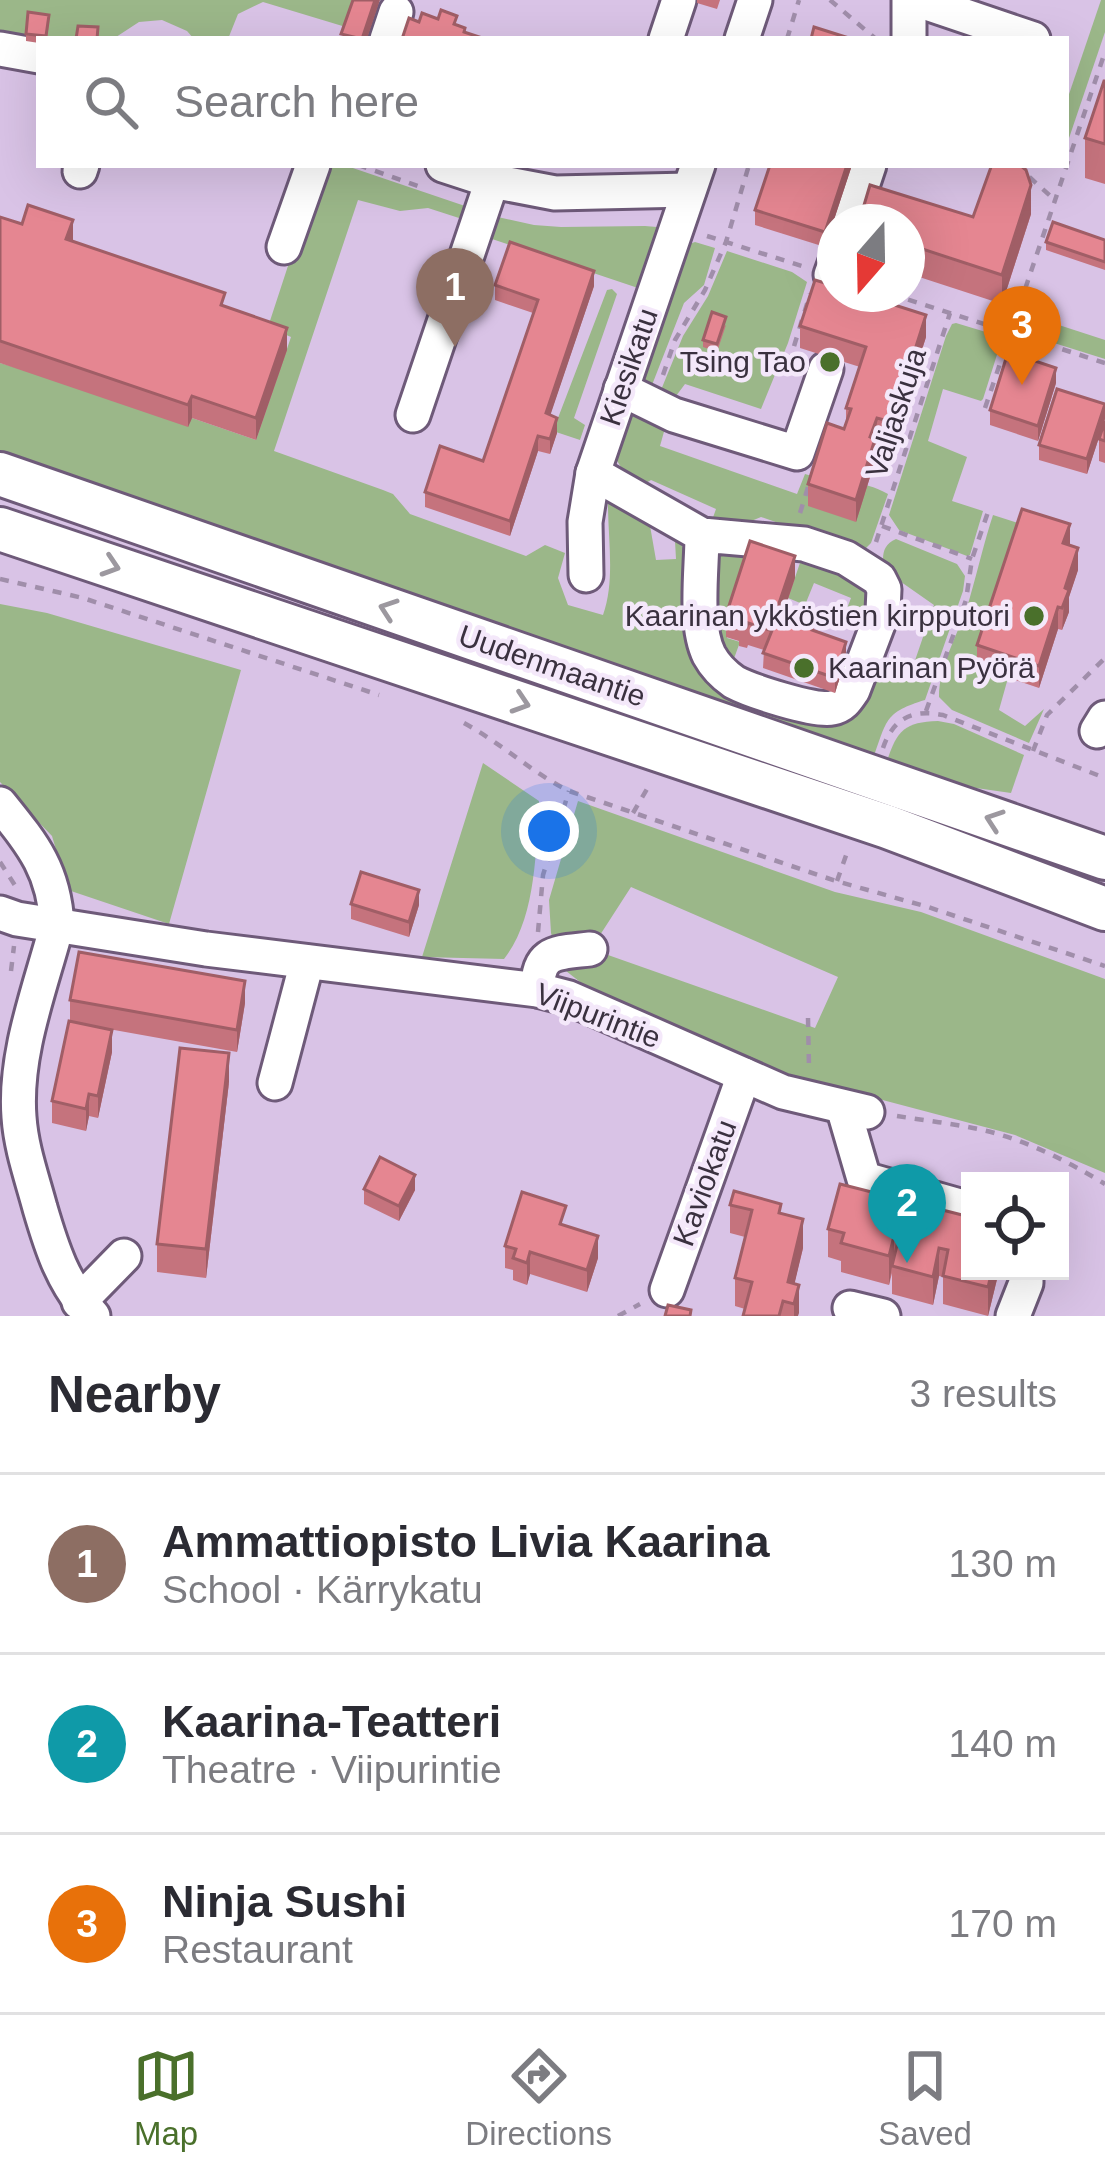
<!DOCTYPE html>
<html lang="en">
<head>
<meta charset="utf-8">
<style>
	:root { --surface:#fff; --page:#f2f2f3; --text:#2b2b33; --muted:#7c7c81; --line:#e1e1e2; --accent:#4a702b }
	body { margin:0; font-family:Arial,sans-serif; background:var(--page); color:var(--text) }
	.controls { position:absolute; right:36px; bottom:36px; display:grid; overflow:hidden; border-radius:0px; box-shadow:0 12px 48px #0002 }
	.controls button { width:108px; height:108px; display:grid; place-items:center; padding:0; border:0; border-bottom:3px solid var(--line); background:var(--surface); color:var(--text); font:60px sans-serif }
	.compass { position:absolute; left:817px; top:204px; width:108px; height:108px; border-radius:50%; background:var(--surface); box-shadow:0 12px 48px #0002; rotate:200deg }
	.you { position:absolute; left:549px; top:831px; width:42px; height:42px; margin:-30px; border:9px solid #fff; border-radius:50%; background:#1a73e8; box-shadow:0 0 0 18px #1a73e833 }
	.badge { display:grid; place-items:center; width:78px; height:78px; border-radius:50%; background:var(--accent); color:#fff; font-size:39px; font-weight:700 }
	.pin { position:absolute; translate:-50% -99px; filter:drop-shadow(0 3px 6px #0008) }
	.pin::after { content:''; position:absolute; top:63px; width:42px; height:36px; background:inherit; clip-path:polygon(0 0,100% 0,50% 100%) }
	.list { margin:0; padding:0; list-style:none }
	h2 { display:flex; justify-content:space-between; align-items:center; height:156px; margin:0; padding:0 48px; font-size:51px }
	h2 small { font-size:39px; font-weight:400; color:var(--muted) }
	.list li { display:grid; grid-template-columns:78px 1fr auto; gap:36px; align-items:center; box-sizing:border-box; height:180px; padding:0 48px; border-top:3px solid var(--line) }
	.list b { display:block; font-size:45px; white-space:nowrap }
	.list p { margin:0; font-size:39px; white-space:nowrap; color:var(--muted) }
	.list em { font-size:39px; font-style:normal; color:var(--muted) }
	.icon { flex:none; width:66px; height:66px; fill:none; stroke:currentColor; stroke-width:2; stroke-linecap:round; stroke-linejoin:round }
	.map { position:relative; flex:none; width:1105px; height:1316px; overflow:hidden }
	.search { position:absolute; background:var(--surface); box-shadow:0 12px 48px #0002; left:36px; right:36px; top:36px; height:132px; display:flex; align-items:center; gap:30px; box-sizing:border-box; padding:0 42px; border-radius:0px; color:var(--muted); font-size:45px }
	.sheet { height:696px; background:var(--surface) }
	nav { display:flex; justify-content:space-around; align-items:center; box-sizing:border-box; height:168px; border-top:3px solid var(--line); background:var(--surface); font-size:33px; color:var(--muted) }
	nav a { display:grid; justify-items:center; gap:6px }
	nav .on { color:var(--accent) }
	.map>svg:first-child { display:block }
</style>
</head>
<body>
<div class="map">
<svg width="1105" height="1316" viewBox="0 0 1105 1316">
	<rect width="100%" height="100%" fill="#d9c3e6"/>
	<g fill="#9bb789" fill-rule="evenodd">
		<path d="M0,0h367l-18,28 -86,-26 -25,12 -10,25h-34l-7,-8 -25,-11 -23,2 -26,17h-74l-39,-3z"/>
		<path d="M1101,0h4v32l-39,115v-44z"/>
		<path d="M321,165h23l121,41v7l-6,5 -31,-10 -28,3 -42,-11 -84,251 109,39 10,4 17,20 116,42 19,-11 20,8 -7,25 10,27 35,10c13,-37 4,-80 5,-120l41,25 7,40 20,-1 -1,-18 3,-1 11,17 11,99 148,63 34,-52 28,8 24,-70 -50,-35c-2,-14 -2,-25 12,-31l61,25 8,12 -2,15 -38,109c-40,12 -38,20 -51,56l-377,-126 -70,-31 -427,-146v-90l192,55 64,22 35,-103 -23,-10z"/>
		<path d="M493,216l41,9 27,2 84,-1 12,1 4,3 -20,59 -152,-51z"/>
		<path d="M695,242l20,6 -11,37 -20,18 -32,82 -12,-10 44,-129z"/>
		<path d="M727,251l65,21 15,10 -19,61 -27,66 -76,-25 -9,12 -15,-6 22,-54 25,-40z"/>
		<path d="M612,289l5,5 -43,124 11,7 -5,15 -27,-9 54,-141z"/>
		<path d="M1025,314l80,26v19l-86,-27z"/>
		<path d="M956,323l43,13 2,6 -18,57 -2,2 -38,-12 -15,52 39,16 -15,44 31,10 -13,44 -3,1 -68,-26 -10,-15 57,-179 6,-12z"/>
		<path d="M636,409l31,12 -7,25 137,48 8,-20c27,8 58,5 83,20l-17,49 -9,9 -101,-35 -22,9h-29l6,-17 -65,-29 -10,6c-36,-31 -28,-31 -15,-74z"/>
		<path d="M993,515l31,10 -47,142 31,11 -9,32 26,16 19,-17 -15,34 -77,-33 -13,-13c0,-34 22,-67 31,-100 8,-27 14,-55 23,-82z"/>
		<path d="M744,549l6,14 -23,75 13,4 -8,22 -15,-12 -2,-91 6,-8z"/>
		<path d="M802,557c19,8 61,16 67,38 3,9 -2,19 -4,29l-9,1 -13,-6 8,-21 -37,-15 -9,22 -17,-7z"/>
		<path d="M0,604l47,9 194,57 -72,254 -101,-34 -16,-54 -52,-54z"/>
		<path d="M938,721l16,3 70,31 -13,38 -56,-8 -68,-24c10,-31 18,-39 51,-40z"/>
		<path d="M483,763l56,38c-3,50 -3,118 -35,158l-82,-2z"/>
		<path d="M578,801l257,91 86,20 184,67v194l-90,-38 -140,-37 -97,-14 -170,-80 -47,-37 -10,-34 -2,-33zM631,887l207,90 -23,51 -224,-79z"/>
	</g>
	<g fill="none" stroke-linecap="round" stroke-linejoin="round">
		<defs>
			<g id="minor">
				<path d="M909,0v39"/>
				<path d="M918,0l115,39"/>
				<path d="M387,39l9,-27"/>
				<path d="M666,39l13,-39"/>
				<path d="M742,39l13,-39"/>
				<path d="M0,49l39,7"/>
				<path d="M443,165l49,16 63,12 134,-3"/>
				<path d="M80,171l2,-6"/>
				<path d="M850,222l19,-57"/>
				<path d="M284,247l29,-82"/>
				<path d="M831,275l4,-11"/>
				<path d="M621,389l53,26 123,38 29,-84"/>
				<path d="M413,415l79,-234"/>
				<path d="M593,473l109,62 102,9 42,14 33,21 5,10 -1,22 -30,79c-6,9 -10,16 -21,18 -17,4 -81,-17 -98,-26 -10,-7 -19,-16 -25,-27 -15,-30 -7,-86 -7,-120"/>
				<path d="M586,575l-1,-53 8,-49 105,-308"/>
				<path d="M1097,731l8,-13"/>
				<path d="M0,804c33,41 54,66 57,121 -16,61 -43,128 -38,192 2,31 13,61 21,91 12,41 23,76 53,108"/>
				<path d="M0,913l17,6 189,30 332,41 31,8 214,94 84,20"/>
				<path d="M538,990c-1,-40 19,-37 52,-41"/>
				<path d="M275,1083l32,-121"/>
				<path d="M843,1107l21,72 106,30"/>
				<path d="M667,1290l77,-215"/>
				<path d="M79,1302l45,-46"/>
				<path d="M850,1308l33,8"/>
				<path d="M1013,1316l13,-33v-12"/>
			</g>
			<g id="major">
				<path d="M0,474l1105,384"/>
				<path d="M0,529l888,298 217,82"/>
			</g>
		</defs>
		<use href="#minor" stroke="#6e5a79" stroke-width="39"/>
		<use href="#major" stroke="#6e5a79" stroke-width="48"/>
		<g stroke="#a08eaa" stroke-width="4.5" stroke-dasharray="9 9" stroke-linecap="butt">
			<path d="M830,0l46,39"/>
			<path d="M787,39l12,-39"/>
			<path d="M358,165l63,22"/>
			<path d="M1016,165l40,36"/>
			<path d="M707,236l98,31"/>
			<path d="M891,294l214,69"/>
			<path d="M798,359l-7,-3 19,-62"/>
			<path d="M663,375l12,-35 30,-50 21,-48 23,-77"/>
			<path d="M985,408l120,-356"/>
			<path d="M800,513l9,-29"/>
			<path d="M882,526l90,33"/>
			<path d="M876,542l74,-229"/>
			<path d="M0,579l83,19 296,97"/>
			<path d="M926,711l40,-111 6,-41 16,-47"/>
			<path d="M464,723c37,20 67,49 105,68l267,90 92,26 177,59"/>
			<path d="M883,748c10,-30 30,-39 60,-33l162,63"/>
			<path d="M1033,751l14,-36 58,-57"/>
			<path d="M633,813l17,-29"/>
			<path d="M0,862l16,25"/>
			<path d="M837,881l12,-34"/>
			<path d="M538,932l5,-57 26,-84"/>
			<path d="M11,971l3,-25"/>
			<path d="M808,1018l1,49"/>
			<path d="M897,1116c25,4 51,7 76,12 47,9 91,31 132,56"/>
			<path d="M618,1316l22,-12"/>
		</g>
		<use href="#minor" stroke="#fff" stroke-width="33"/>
		<use href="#major" stroke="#fff" stroke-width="42"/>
	</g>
	<g fill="#c5737d">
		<path d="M697,0h23l-3,9 -20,-6z"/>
		<path d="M49,23l-2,16h-8v4l-13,-2v-7z"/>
		<path d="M1105,81v103l-20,-6v-40z"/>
		<path d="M852,165l-27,82 -70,-22v-15z"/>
		<path d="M1031,214l-29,90 -95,-31v-51z"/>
		<path d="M0,217l73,25 152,65 62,43 -31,90 -64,-22 -4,9 -188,-64z"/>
		<path d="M1105,240v30l-59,-20v-8z"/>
		<path d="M495,285l99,1 -44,129 7,18 -7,21 -12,-3 -28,85 -85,-29v-15l58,-31 50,-148 -38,-13z"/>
		<path d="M726,325l-9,27 -14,-5v-7z"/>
		<path d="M800,326l126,11 -34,107 -15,-4 -2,21 -19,61 -48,-16v-22l36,-55 2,-7v-14l14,-41 -60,-19z"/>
		<path d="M1056,383l-18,58 -48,-16v-15z"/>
		<path d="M1105,419l-18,55 -48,-14v-15z"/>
		<path d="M1105,421v42l-6,-2v-22z"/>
		<path d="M1070,546l8,24 -9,27v15l-7,18 -4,-1 -19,59 -62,-21v-22z"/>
		<path d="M795,578l-14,42 33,11 32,26 -11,36 -72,-25 1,-18 -16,-5 -1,3 -8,-2v-5l-13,-4v-22z"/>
		<path d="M351,904l68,1 -10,32 -58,-18z"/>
		<path d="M70,1000l175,3 -8,49 -134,-24 9,24 -14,66 -9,-2 -3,15 -34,-8v-22l18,-80z"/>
		<path d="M229,1082l-23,196 -49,-6v-28z"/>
		<path d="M364,1189l51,1 -16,31 -35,-17z"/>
		<path d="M730,1205l51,9 22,34 -9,36 4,32h-55l2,-7 -10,-3v-28l10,-41 -15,-4z"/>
		<path d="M970,1217v54h29l-11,45 -45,-12v-27l-4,-1 -6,29 -41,-11v-21l-3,12 -48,-13v-11l-13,-4v-28z"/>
		<path d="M566,1226l32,32 -11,34 -57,-18 -3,11 -14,-5v-10l-8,-2v-22z"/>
	</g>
	<g fill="#a05e66">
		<path d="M375,0h5l-13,39h-5z"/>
		<path d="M847,165h5l-27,82v-15z"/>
		<path d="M1031,185v29l-29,90v-29z"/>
		<path d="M73,220v22l-7,-3z"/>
		<path d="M594,271v15l-48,142v-15z"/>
		<path d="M926,315v22l-34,107v-22z"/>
		<path d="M287,328v22l-31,90v-22z"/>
		<path d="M1056,368v15l-18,58v-15z"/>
		<path d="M192,396v22l-4,9v-22z"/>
		<path d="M1105,404v15l-18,55v-15z"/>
		<path d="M557,418v15l-7,21v-15z"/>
		<path d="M877,418l-2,43 -19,61v-22z"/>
		<path d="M538,436v15l-28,85v-15z"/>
		<path d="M1070,524v22l-7,-3z"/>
		<path d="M1078,548v22l-9,27v15l-7,18 3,-42z"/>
		<path d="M795,556v22l-25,74v-22z"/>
		<path d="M1058,607v22l-19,59v-22z"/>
		<path d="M846,642v15l-11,36v-15z"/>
		<path d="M419,890v15l-10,32v-15z"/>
		<path d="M245,981v22l-8,49v-22z"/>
		<path d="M112,1030v22l-14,66v-22z"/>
		<path d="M229,1053v29l-23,196v-29z"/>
		<path d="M89,1094v22l-3,15v-22z"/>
		<path d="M415,1175v15l-16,31v-15z"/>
		<path d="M803,1219v29l-13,55 -2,-21z"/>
		<path d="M598,1236v22l-11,34v-22z"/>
		<path d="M894,1236v30h-2l-3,19v-29z"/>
		<path d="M939,1248v28l-6,29v-28z"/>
		<path d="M530,1252v22l-3,11v-22z"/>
		<path d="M992,1271h7l-11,45v-29z"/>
		<path d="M799,1285v28l-1,3h-4v-12z"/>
	</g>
	<g fill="#e58691" stroke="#a05e66" stroke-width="3">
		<path d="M353,0h22l-13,39 -21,-5z"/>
		<path d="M441,10l16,6 -3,8 11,4 -1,4 15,5 -1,2h-76l7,-21 10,4 3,-9 16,6z"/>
		<path d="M28,12l21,3 -3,21 -20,-2z"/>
		<path d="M78,26l20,1 -1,12h-21z"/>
		<path d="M814,27l38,12h-41z"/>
		<path d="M1104,81h1v63l-20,-6z"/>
		<path d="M770,165h77l-22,67 -70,-22z"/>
		<path d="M995,165h25l6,5 5,15 -29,90 -95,-31v-22h-48l11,-37 103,32 18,-50z"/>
		<path d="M28,205l45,15 -7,19 159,54 -4,12 66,23 -31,90 -64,-22 -4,9 -188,-64v-124l22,7z"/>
		<path d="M1053,222l52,18v22l-59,-20z"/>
		<path d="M510,242l84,29 -48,142 11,5 -7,21 -12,-3 -28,85 -85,-29 15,-46 43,15 55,-161 -43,-15z"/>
		<path d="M815,280l20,6v8h25l66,21 -34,107 -15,-4 -7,19 5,2 -19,61 -48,-16 19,-61 17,6 7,-20 -5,-1 20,-61 -66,-21z"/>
		<path d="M712,312l14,5 -9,27 -14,-4z"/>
		<path d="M1008,352l48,16 -18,58 -48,-16z"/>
		<path d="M1057,389l48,15 -18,55 -48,-14z"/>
		<path d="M1105,421v20l-6,-2z"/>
		<path d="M1022,509l48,15 -7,19 15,5 -13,40 4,2 -7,18 -4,-1 -19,59 -62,-21z"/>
		<path d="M750,541l45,15 -25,74 -22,-7 -1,3 -8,-2 1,-4 -14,-5z"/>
		<path d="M777,618l24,9 3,-8 10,4 -2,7 34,12 -11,36 -72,-25z"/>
		<path d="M361,872l58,18 -10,32 -58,-18z"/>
		<path d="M79,952l166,29 -8,49 -167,-30z"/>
		<path d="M69,1021l43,9 -14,66 -9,-2 -3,15 -34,-8z"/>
		<path d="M180,1048l49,5 -23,196 -49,-5z"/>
		<path d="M380,1157l35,18 -16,31 -35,-17z"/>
		<path d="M840,1184l130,33v54h22l-4,16 -45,-11 5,-26 -9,-2 -6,29 -41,-11 7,-29 -5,-1 -5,20 -48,-13 3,-10 -16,-4z"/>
		<path d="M734,1191l47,13 -2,9 24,6 -15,63 11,3 -5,19 -11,-3 -4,15h-36l9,-34 -17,-4 17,-68 -22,-5z"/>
		<path d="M522,1192l44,14 -6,18 38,12 -11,34 -57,-18 -3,11 -14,-5 3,-9 -11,-3z"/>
		<path d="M668,1305l23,5 -1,6h-25z"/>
	</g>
	<defs><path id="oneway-chevron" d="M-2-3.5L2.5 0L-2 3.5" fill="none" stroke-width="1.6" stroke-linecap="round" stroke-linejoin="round" transform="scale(3)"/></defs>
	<g stroke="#9c989f">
		<use href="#oneway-chevron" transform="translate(111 566) rotate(18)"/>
		<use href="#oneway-chevron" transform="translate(388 609) rotate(-161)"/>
		<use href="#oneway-chevron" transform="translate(521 703) rotate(18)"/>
		<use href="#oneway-chevron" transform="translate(994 820) rotate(-161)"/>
	</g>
	<g fill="#4a702b" stroke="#f4e8fa" stroke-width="4.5">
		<circle cx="830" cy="362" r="12"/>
		<circle cx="1034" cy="616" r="12"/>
		<circle cx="804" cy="668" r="12"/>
	</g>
	<g text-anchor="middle" stroke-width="9" stroke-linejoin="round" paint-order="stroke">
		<g font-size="30" fill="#3a313f" stroke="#f4e8fa" text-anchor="end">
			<text x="806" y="372">Tsing Tao</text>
			<text x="1010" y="626">Kaarinan ykköstien kirpputori</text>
			<text x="828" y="678" text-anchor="start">Kaarinan Pyörä</text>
		</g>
		<g font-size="30" fill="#3a313f" stroke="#f4e8fa">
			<text transform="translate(629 367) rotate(-71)" y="10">Kiesikatu</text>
			<text transform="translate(896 413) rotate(-72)" y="10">Valjaskuja</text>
			<text transform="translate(552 666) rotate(19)" y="10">Uudenmaantie</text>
			<text transform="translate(598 1016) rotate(21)" y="10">Viipurintie</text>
			<text transform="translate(705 1183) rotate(-70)" y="10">Kaviokatu</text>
		</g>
	</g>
</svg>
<div class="controls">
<button><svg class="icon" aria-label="locate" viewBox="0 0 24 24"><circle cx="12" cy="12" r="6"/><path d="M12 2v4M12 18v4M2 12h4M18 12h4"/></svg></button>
</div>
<svg class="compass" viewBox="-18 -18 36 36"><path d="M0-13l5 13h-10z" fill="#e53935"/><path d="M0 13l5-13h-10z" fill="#7c7c81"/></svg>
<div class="you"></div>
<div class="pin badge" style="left:455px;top:347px;background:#8d6e63">1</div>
<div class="pin badge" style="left:907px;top:1263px;background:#0f9aa8">2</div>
<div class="pin badge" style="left:1022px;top:385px;background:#e8710a">3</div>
<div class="search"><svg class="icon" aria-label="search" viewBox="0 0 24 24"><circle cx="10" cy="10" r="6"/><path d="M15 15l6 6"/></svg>Search here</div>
</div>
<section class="sheet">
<h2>Nearby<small>3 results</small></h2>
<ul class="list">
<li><span class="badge" style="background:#8d6e63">1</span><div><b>Ammattiopisto Livia Kaarina</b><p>School · Kärrykatu</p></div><em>130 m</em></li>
<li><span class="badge" style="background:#0f9aa8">2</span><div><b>Kaarina-Teatteri</b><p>Theatre · Viipurintie</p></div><em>140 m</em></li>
<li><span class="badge" style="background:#e8710a">3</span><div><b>Ninja Sushi</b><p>Restaurant</p></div><em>170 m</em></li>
</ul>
</section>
<nav>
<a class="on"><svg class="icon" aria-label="map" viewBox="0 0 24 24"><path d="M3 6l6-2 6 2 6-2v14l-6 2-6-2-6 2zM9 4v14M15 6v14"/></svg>Map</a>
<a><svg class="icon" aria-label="directions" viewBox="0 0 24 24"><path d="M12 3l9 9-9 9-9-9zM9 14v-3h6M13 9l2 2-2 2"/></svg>Directions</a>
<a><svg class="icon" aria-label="saved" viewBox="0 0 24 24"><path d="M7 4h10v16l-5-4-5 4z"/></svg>Saved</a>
</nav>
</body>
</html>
